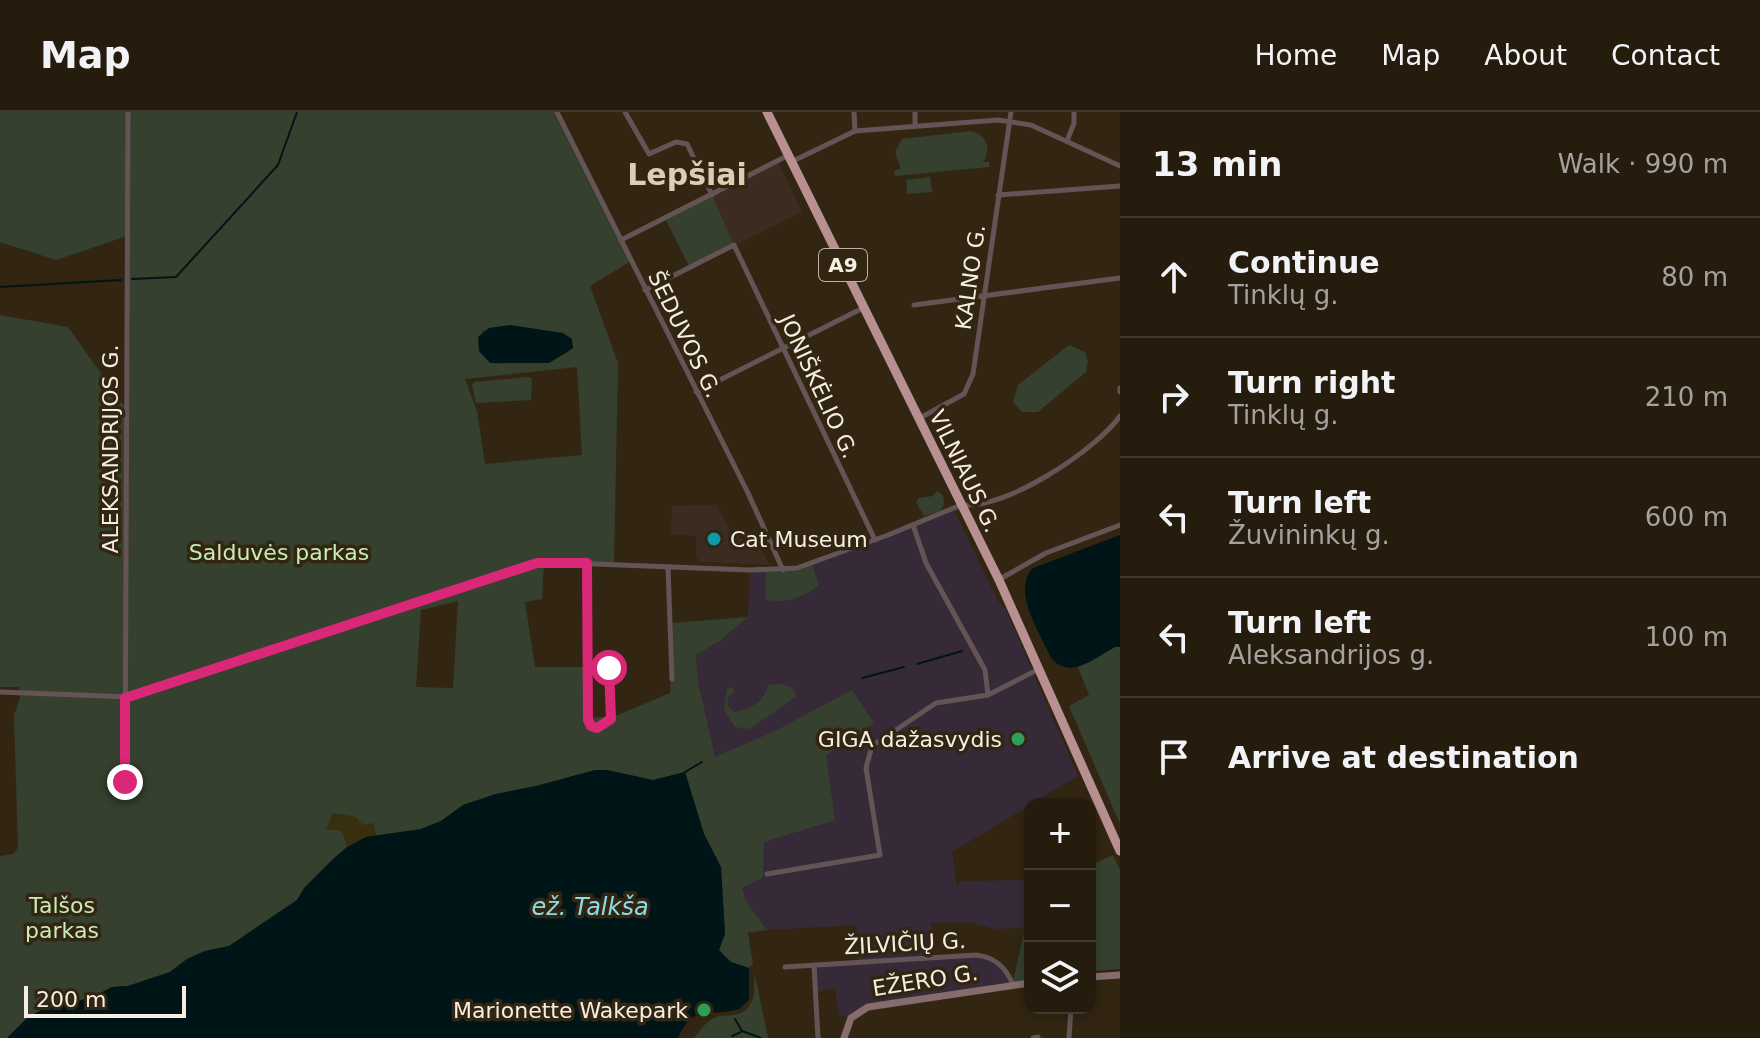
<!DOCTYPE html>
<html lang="en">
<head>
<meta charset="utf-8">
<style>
	:root { --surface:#261c0e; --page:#2e2517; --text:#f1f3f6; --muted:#a4a19e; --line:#423a2e }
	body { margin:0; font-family:"DejaVu Sans",sans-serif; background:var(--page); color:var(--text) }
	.controls { position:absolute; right:24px; bottom:24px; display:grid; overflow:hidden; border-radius:16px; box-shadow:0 4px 12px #0003 }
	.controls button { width:72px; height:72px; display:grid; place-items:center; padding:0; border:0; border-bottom:2px solid var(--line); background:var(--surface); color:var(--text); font:40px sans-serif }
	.scale { position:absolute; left:24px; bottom:20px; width:162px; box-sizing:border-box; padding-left:8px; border:4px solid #f6eee2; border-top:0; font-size:22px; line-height:28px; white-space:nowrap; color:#f6eee2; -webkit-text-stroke:6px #322612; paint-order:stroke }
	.stop { position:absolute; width:24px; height:24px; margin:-18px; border:6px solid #db2777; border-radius:50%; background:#fff }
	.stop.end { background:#db2777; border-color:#fff; box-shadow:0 2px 8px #0008 }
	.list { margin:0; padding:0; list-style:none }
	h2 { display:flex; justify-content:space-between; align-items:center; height:104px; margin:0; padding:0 32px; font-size:34px }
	h2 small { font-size:26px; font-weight:400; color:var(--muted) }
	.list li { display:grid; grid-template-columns:52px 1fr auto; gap:24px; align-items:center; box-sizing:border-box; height:120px; padding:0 32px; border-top:2px solid var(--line) }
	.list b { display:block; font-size:30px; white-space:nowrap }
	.list p { margin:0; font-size:26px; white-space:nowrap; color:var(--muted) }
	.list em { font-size:26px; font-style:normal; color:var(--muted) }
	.icon { flex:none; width:44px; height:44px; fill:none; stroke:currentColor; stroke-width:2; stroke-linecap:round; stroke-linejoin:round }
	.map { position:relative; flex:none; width:1120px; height:926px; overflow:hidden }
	header { display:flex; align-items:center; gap:48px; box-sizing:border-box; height:112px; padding:0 40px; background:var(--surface); border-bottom:2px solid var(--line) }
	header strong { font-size:38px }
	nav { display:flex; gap:44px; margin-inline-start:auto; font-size:28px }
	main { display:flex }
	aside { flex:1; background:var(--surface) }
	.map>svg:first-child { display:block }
</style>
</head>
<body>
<header>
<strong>Map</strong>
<nav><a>Home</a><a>Map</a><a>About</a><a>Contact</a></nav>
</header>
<main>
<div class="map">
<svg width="1120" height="926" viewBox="0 0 1120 926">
	<rect width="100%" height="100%" fill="#322612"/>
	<path fill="#362a39" d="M953,396l45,93 7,7 73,168 -126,76 5,35 3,-6 70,-1v48l-35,1 -26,-7 -38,1 2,35 43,-3 20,5 17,25 -133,19 -29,14 -12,-3 -4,-27 -20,4 -1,-27 45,-4 -3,-36 -89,5 -21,-29 -4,-13 21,-10 1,-36 71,-23 -9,-64 48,-32 -99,8 -60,27 -17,-77 -2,-26 25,-15 27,-23 2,-47 47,-2z"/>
	<g fill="#3b2b21">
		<path d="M778,48l24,52 -112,56 -25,-50z"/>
		<path d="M717,393l13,26 19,13 8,-3 13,24 -71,-3 -3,-6v-20l-25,-2 1,-28z"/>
	</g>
	<g fill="#35402f" fill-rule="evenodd">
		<path d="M0,0h557l74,149 -41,25 28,77 -4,200 -70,-1 -2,37 -17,3 10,65h55l1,51 27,-3 52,-22 3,-70 75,-6 -27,23 -25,15 2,26 17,76 60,-26 77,-41 22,33 -48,32 9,65 -71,22 -1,36 -21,10 4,13 21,29 -19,3 5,31 -4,4 -18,-6 -12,-12 6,-16 -4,-67 -17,-33 -19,-62 -32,8 -46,-10h-12l-59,16 -40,8 -33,11 -22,16 -20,8 -55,8 -19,10 -43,41 -7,12 -68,46 -24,5 -18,8 -17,13 -42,14 -16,1 -19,10 -52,13 -15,9 -19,19h-7v-182l14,-2 4,-7 -4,-132 6,-17 -1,-11h-19v-372l68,12 57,80 2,-171 -71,24 -56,-18zM510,213l63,23c-20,19 -52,12 -78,16l-13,-33zM577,255l5,88 -97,9 -8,-53 -12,-32zM458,489l-5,87 -37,-1 5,-77z"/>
		<path d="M971,19c16,4 21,19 12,31h6v5l-94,9 -1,-5 7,-2 -6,-17 7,-13z"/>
		<path d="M930,65l2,15 -25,2 -1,-14z"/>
		<path d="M712,83l22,50 -44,23 -25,-50z"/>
		<path d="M1069,233l16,7 3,9 -2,11 -48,40h-16l-9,-10 5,-17z"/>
		<path d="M529,265l3,2 -1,21 -55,3 -4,-18 2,-3z"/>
		<path d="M937,379l6,4 1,10 -4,6 -16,5 -8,-14 3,-4 14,-2z"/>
		<path d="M812,452l7,21c-14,12 -36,20 -54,14l1,-29z"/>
		<path d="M1115,535h5v177l-51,-118 20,-11 -11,-28z"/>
		<path d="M781,572l11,3 4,9 -46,33 -15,-2 -11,-17 3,-21 5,-2 3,3 -7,7 -1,8 7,7c17,-3 30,-10 34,-27z"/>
		<path d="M1113,743l7,15v99l-30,2v-106z"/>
		<path d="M1025,816h5v52l-17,2z"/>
		<path d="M755,863l13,63h-74c5,-6 11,-15 18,-19 14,-8 30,3 40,-18 4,-8 1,-18 3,-26z"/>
	</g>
	<path fill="#372f0e" d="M333,701l23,4 7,8 11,-2 2,12 -29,12 -5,-16 -16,-2z"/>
	<g fill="#001518">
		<path d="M510,213l53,8 9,6 1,9 -24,15h-59l-11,-12 -1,-14 11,-9z"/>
		<path d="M1120,423v112h-5c-20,11 -47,35 -65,9 -10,-24 -39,-65 -17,-88z"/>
		<path d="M595,658h12l46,10 32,-8 19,62 17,33 4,67 -6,16 12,12 18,6v32l-10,9c-29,9 -45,-7 -61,29h-671l19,-19 15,-9 52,-13 19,-10 16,-1 42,-14 17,-13 18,-8 24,-5 68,-46 7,-12 30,-30 13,-11 19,-10 55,-8 20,-8 22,-16 33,-11 40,-8z"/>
	</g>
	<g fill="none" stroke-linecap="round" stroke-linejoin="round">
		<g stroke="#001518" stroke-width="2">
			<path d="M132,167l44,-2 102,-112 19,-53"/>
			<path d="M0,175l121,-7"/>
			<path d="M917,552l45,-13"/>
			<path d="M862,566l42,-11"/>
			<path d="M685,660l17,-10"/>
			<path d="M735,907l7,12 19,7"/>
			<path d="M732,924l9,-4"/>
		</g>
		<g stroke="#655455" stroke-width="5">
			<path d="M557,0l191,381 35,77"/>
			<path d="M625,0l24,42 27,-12 11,2 25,51"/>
			<path d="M854,0l1,19"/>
			<path d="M915,13v-13"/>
			<path d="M1067,29l7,-18v-11"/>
			<path d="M791,50l64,-31 143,-11 33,5 89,41"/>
			<path d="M998,83l122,-9"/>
			<path d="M621,128l166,-84"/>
			<path d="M645,178l89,-45 141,295"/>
			<path d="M914,193l206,-27"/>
			<path d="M1120,276v4"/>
			<path d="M696,280l167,-84"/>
			<path d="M920,306l44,-24 9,-20 38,-262"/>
			<path d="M913,413l13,38 59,107 3,25"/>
			<path d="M587,451l1,157 9,8 14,-9 -2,-51"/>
			<path d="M668,455l4,112"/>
			<path d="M1000,467l46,-26 74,-28"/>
			<path d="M0,580l131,5 413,-135 205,8 48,-2 91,-33 73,-30c44,5 134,-54 159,-89"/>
			<path d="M125,673l3,-673"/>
			<path d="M767,762l113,-19 -14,-87 6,-22 64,-43 52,-8 51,-26"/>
			<path d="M814,853l4,73"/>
			<path d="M785,855l191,-12c19,2 30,12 37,30"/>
			<path d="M1033,926l5,-1"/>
			<path d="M1069,926l2,-30"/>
		</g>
		<g stroke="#876c6d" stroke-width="7">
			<path d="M1090,865l30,-2"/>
			<path d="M844,926l7,-20 17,-11 162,-24"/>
		</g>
		<path stroke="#b99091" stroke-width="9" d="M767,0l232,468 121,271"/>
	</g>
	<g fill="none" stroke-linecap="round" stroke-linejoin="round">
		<path stroke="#db2777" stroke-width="10" d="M125,670v-84l412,-135h50l1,157 3,6 6,2 14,-9 -2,-51"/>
	</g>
	<circle fill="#0f9aa8" stroke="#322612" stroke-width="3" cx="714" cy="427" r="8"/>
	<g fill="#2e9e5b" stroke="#322612" stroke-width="3">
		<circle cx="1018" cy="627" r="8"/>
		<circle cx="704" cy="898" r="8"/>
	</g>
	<g text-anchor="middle" stroke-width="7" stroke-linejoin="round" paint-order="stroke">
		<rect fill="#322612" stroke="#bbb2a4" stroke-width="2" x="819" y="137" width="48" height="32" rx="6"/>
		<g font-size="20" font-weight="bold" fill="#f6eee2">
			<text x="843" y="160">A9</text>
		</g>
		<g font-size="22" fill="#f6eee2" stroke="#322612">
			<text transform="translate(970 165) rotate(-82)" y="8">KALNO G.</text>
			<text transform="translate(685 222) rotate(64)" y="8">ŠEDUVOS G.</text>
			<text transform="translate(819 274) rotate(65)" y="8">JONIŠKĖLIO G.</text>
			<text transform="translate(110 337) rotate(-90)" y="8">ALEKSANDRIJOS G.</text>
			<text transform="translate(965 359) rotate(64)" y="8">VILNIAUS G.</text>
			<text transform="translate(905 831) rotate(-3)" y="8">ŽILVIČIŲ G.</text>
			<text transform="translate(925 868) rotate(-9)" y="8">EŽERO G.</text>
		</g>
		<g font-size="22" fill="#f6eee2" stroke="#322612" text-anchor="end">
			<text x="730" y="435" text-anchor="start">Cat Museum</text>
			<text x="1002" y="635">GIGA dažasvydis</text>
			<text x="688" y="906">Marionette Wakepark</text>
		</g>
		<g font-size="22" fill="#c9ecb6" stroke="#322612">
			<text x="279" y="448">Salduvės parkas</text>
			<text x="62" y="801">Talšos<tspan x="62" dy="25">parkas</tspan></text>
		</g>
		<g font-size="24" font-style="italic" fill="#8bdbe7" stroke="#322612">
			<text x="590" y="803">ež. Talkša</text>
		</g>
		<g font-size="30" font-weight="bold" fill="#dccdb5" stroke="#322612">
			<text x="687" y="73">Lepšiai</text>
		</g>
	</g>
</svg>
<div class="controls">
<button>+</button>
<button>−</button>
<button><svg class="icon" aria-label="layers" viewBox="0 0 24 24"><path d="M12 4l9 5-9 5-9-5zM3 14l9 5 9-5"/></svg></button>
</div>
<div class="scale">200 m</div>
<div class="stop" style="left:609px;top:556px"></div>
<div class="stop end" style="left:125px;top:670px"></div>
</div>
<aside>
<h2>13 min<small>Walk · 990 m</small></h2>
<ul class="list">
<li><svg class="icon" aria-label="ahead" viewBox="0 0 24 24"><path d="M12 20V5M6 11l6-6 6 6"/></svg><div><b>Continue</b><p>Tinklų g.</p></div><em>80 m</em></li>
<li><svg class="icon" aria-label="right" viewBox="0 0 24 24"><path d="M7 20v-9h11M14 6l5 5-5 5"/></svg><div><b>Turn right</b><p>Tinklų g.</p></div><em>210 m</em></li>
<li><svg class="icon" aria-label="left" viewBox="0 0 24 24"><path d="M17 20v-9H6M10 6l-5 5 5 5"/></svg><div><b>Turn left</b><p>Žuvininkų g.</p></div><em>600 m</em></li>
<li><svg class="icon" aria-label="left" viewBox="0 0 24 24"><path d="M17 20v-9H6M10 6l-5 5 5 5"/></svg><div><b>Turn left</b><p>Aleksandrijos g.</p></div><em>100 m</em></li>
<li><svg class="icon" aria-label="arrive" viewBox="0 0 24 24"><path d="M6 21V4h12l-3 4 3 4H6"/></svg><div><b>Arrive at destination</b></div></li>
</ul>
</aside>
</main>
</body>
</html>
